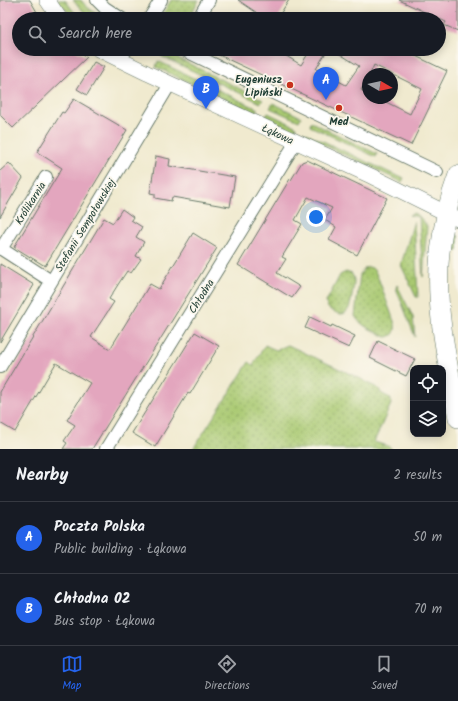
<!DOCTYPE html>
<html lang="en">
<head>
<meta charset="utf-8">
<style>
	:root { --surface:#171b24; --page:#20242c; --text:#f1f3f6; --muted:#9ea1a6; --line:#363941; --accent:#2563eb }
	body { margin:0; font-family:Kalam,sans-serif; background:var(--page); color:var(--text) }
	.controls { position:absolute; right:12px; bottom:12px; display:grid; overflow:hidden; border-radius:8px; box-shadow:0 2px 10px #0003 }
	.controls button { width:36px; height:36px; display:grid; place-items:center; padding:0; border:0; border-bottom:1px solid var(--line); background:var(--surface); color:var(--text); font:20px sans-serif }
	.compass { position:absolute; left:362px; top:68px; width:36px; height:36px; border-radius:50%; background:var(--surface); box-shadow:0 2px 10px #0003; rotate:99deg }
	.you { position:absolute; left:316px; top:217px; width:14px; height:14px; margin:-10px; border:3px solid #fff; border-radius:50%; background:#1a73e8; box-shadow:0 0 0 6px #1a73e833 }
	.badge { display:grid; place-items:center; width:26px; height:26px; border-radius:50%; background:var(--accent); color:#fff; font-size:13px; font-weight:700 }
	.pin { position:absolute; translate:-50% -33px; filter:drop-shadow(0 1px 2px #0008) }
	.pin::after { content:''; position:absolute; top:21px; width:14px; height:12px; background:inherit; clip-path:polygon(0 0,100% 0,50% 100%) }
	.list { margin:0; padding:0; list-style:none }
	h2 { display:flex; justify-content:space-between; align-items:center; height:52px; margin:0; padding:0 16px; font-size:17px }
	h2 small { font-size:13px; font-weight:400; color:var(--muted) }
	.list li { display:grid; grid-template-columns:26px 1fr auto; gap:12px; align-items:center; box-sizing:border-box; height:72px; padding:0 16px; border-top:1px solid var(--line) }
	.list b { display:block; font-size:15px; white-space:nowrap }
	.list p { margin:0; font-size:13px; white-space:nowrap; color:var(--muted) }
	.list em { font-size:13px; font-style:normal; color:var(--muted) }
	.icon { flex:none; width:22px; height:22px; fill:none; stroke:currentColor; stroke-width:2; stroke-linecap:round; stroke-linejoin:round }
	.map { position:relative; flex:none; width:458px; height:449px; overflow:hidden }
	.search { position:absolute; background:var(--surface); box-shadow:0 2px 10px #0003; left:12px; right:12px; top:12px; height:44px; display:flex; align-items:center; gap:10px; box-sizing:border-box; padding:0 14px; border-radius:22px; color:var(--muted); font-size:15px }
	.sheet { height:196px; background:var(--surface) }
	nav { display:flex; justify-content:space-around; align-items:center; box-sizing:border-box; height:56px; border-top:1px solid var(--line); background:var(--surface); font-size:11px; color:var(--muted) }
	nav a { display:grid; justify-items:center; gap:2px }
	nav .on { color:var(--accent) }
	.map>svg:first-child { display:block }
</style>
</head>
<body>
<div class="map">
<svg width="458" height="449" viewBox="0 0 458 449">
	<defs>
		<pattern id="grass-dots" width="8" height="8" patternUnits="userSpaceOnUse"><rect width="8" height="8" fill="#a9c971"/><path d="M2 2h.1M6 6h.1" fill="none" stroke="#89a45e" stroke-width="1.8" stroke-linecap="round"/></pattern>
	</defs>
	<rect width="100%" height="100%" fill="#fbf7ec"/>
	<filter id="ink" filterUnits="userSpaceOnUse"><feTurbulence type="fractalNoise" baseFrequency=".025" numOctaves="2"/><feDisplacementMap in="SourceGraphic" scale="8" xChannelSelector="R" yChannelSelector="G"/><feConvolveMatrix kernelMatrix="1 2 1 2 8 2 1 2 1" color-interpolation-filters="sRGB"/></filter>
	<filter id="wash" filterUnits="userSpaceOnUse"><feTurbulence type="fractalNoise" baseFrequency=".012" numOctaves="4" result="noise"/><feDisplacementMap in="SourceGraphic" scale="16" xChannelSelector="R" yChannelSelector="G"/><feGaussianBlur stdDeviation="0.9" result="paint"/><feColorMatrix in="noise" values="0 0 0 0 0 0 0 0 0 0 0 0 0 0 0 0 0 1.4 0 .05"/><feComposite in="paint" operator="in"/></filter>
	<g filter="url(#wash)">
		<rect width="100%" height="100%" fill="#f0eacf"/>
		<g fill="url(#grass-dots)" stroke="#648352">
			<path d="M57,0h8l9,12 9,7h-9z"/>
			<path d="M73,0h8l5,6 17,13h-10l-10,-8z"/>
			<path d="M171,0h28l-11,19h-28z"/>
			<path d="M163,51l100,49 -2,3 -100,-47z"/>
			<path d="M158,61l100,48 -2,5 -100,-47z"/>
			<path d="M273,103l28,14 -2,4 -29,-13z"/>
			<path d="M268,113l29,14 -3,5 -29,-14z"/>
			<path d="M311,122l66,32 -1,3 -66,-31z"/>
			<path d="M306,133l93,44 1,-1 4,2 -2,4 -97,-46z"/>
			<path d="M414,213l5,3 8,10 -4,51 -4,-60 -10,-2z"/>
			<path d="M414,221l4,76h-2l-15,-32z"/>
			<path d="M458,235v16l-9,-2c1,-6 3,-11 9,-14z"/>
			<path d="M369,267l5,2 5,11 16,44c1,7 -1,13 -9,13 -11,-6 -25,-10 -31,-21l5,-42 5,-6z"/>
			<path d="M346,272l6,2c4,7 1,14 0,22 -3,17 -7,24 -24,12l-2,-6 14,-27z"/>
			<path d="M397,285l16,32 2,20 -19,-49z"/>
			<path d="M265,345l11,5 12,-5 71,33 20,11 2,4 9,5 1,6 -17,38 14,4 4,3h-199l56,-87 4,3z"/>
		</g>
		<g id="blocks">
			<g fill="#e3a6be" fill-rule="evenodd">
				<path d="M0,0h30l11,19h-22v30h54l14,8 -74,71 -13,-13z"/>
				<path d="M238,0h51l-12,19h-11z"/>
				<path d="M399,0h59v31l-14,-6 2,-3z"/>
				<path d="M206,49h69l26,16 10,-16h17l-12,20 30,16 13,-19 -27,-17h69l46,22 -36,74zM374,65l48,24 -12,25 -32,-16h-10v-5l-7,-3 7,-13v-3h2z"/>
				<path d="M94,62l10,5 -17,28 -10,-6z"/>
				<path d="M74,99l53,31 -82,136 -31,-19 48,-79 -25,-16 25,-40 2,1z"/>
				<path d="M156,156l14,3 -1,7 66,11 -5,30 -58,-10 -1,4 -16,-3v-4l-5,-1z"/>
				<path d="M307,160l80,38 -30,57 -28,-15 7,-13 -11,-7 7,-12 -24,-11 -13,23 7,4 -20,33 4,2 -9,14 23,14 -8,11 -54,-33 52,-86 1,1 11,-18z"/>
				<path d="M9,163l14,15 -23,39v-46z"/>
				<path d="M122,209l11,8 -2,3 11,7 -6,10 8,5 -8,14 5,3 -10,14 -4,-2 -8,12 -10,16 5,3 -23,35 19,12 40,-65 9,5 34,-56 24,15 -125,201h-29l4,-6 -3,-2 11,-16 -8,-5 23,-37 -34,-20 -41,69 -15,-9v-31l104,-174 9,5z"/>
				<path d="M0,264l34,21 -34,57z"/>
				<path d="M310,317l21,10 1,-2 23,11 -6,12 -44,-20z"/>
				<path d="M195,332l24,14 -29,48 -2,-1 -33,54 -23,-14z"/>
				<path d="M378,341l37,18 -9,17 -36,-18z"/>
			</g>
		</g>
	</g>
	<g filter="url(#ink)">
		<use href="#blocks" fill-opacity="0" stroke="#687a6a" stroke-width="1"/>
		<g fill="none" stroke-linecap="round" stroke-linejoin="round">
			<defs>
				<g id="minor">
					<path d="M97,0l8,8 17,11"/>
					<path d="M149,19l12,-19"/>
					<path d="M198,19l11,-19"/>
					<path d="M182,49l255,123"/>
					<path d="M119,60l8,-11"/>
					<path d="M0,248l51,33"/>
					<path d="M1,249l45,-72"/>
					<path d="M0,367l170,-283"/>
					<path d="M106,449l190,-307"/>
				</g>
				<g id="tertiary">
					<path d="M47,0l13,19"/>
					<path d="M98,49l49,24 224,103 87,43"/>
				</g>
				<path id="primary" d="M458,175c-9,24 -15,50 -18,77 -6,55 8,112 18,166"/>
			</defs>
			<use href="#minor" stroke="#687a6a" stroke-width="14"/>
			<use href="#tertiary" stroke="#687a6a" stroke-width="16"/>
			<use href="#primary" stroke="#687a6a" stroke-width="20"/>
			<use href="#minor" stroke="#fff" stroke-width="12"/>
			<use href="#tertiary" stroke="#fff" stroke-width="15"/>
			<use href="#primary" stroke="#fff" stroke-width="19"/>
		</g>
	</g>
	<g fill="#c8321e" stroke="#fbf7ec" stroke-width="1.5">
		<circle cx="290" cy="85" r="4"/>
		<circle cx="339" cy="108" r="4"/>
	</g>
	<g text-anchor="middle" stroke-width="3.5" stroke-linejoin="round" paint-order="stroke">
		<g font-size="11" font-weight="bold" fill="#1f3d34" stroke="#fbf7ec" text-anchor="end">
			<text x="282" y="83">Eugeniusz<tspan x="282" dy="13">Lipiński</tspan></text>
			<text x="339" y="125" text-anchor="middle">Med</text>
		</g>
		<g font-size="11" fill="#1f3d34" stroke="#fbf7ec">
			<text transform="translate(278 134) rotate(25)" y="4">Łąkowa</text>
			<text transform="translate(30 203) rotate(-58)" y="4">Królikarnia</text>
			<text transform="translate(85 225) rotate(-59)" y="4">Stefanii Sempołowskiej</text>
			<text transform="translate(201 296) rotate(-58)" y="4">Chłodna</text>
		</g>
	</g>
</svg>
<div class="controls">
<button><svg class="icon" aria-label="locate" viewBox="0 0 24 24"><circle cx="12" cy="12" r="6"/><path d="M12 2v4M12 18v4M2 12h4M18 12h4"/></svg></button>
<button><svg class="icon" aria-label="layers" viewBox="0 0 24 24"><path d="M12 4l9 5-9 5-9-5zM3 14l9 5 9-5"/></svg></button>
</div>
<svg class="compass" viewBox="-18 -18 36 36"><path d="M0-13l5 13h-10z" fill="#e53935"/><path d="M0 13l5-13h-10z" fill="#9ea1a6"/></svg>
<div class="you"></div>
<div class="pin badge" style="left:326px;top:100px">A</div>
<div class="pin badge" style="left:206px;top:109px">B</div>
<div class="search"><svg class="icon" aria-label="search" viewBox="0 0 24 24"><circle cx="10" cy="10" r="6"/><path d="M15 15l6 6"/></svg>Search here</div>
</div>
<section class="sheet">
<h2>Nearby<small>2 results</small></h2>
<ul class="list">
<li><span class="badge">A</span><div><b>Poczta Polska</b><p>Public building · Łąkowa</p></div><em>50 m</em></li>
<li><span class="badge">B</span><div><b>Chłodna 02</b><p>Bus stop · Łąkowa</p></div><em>70 m</em></li>
</ul>
</section>
<nav>
<a class="on"><svg class="icon" aria-label="map" viewBox="0 0 24 24"><path d="M3 6l6-2 6 2 6-2v14l-6 2-6-2-6 2zM9 4v14M15 6v14"/></svg>Map</a>
<a><svg class="icon" aria-label="directions" viewBox="0 0 24 24"><path d="M12 3l9 9-9 9-9-9zM9 14v-3h6M13 9l2 2-2 2"/></svg>Directions</a>
<a><svg class="icon" aria-label="saved" viewBox="0 0 24 24"><path d="M7 4h10v16l-5-4-5 4z"/></svg>Saved</a>
</nav>
</body>
</html>
